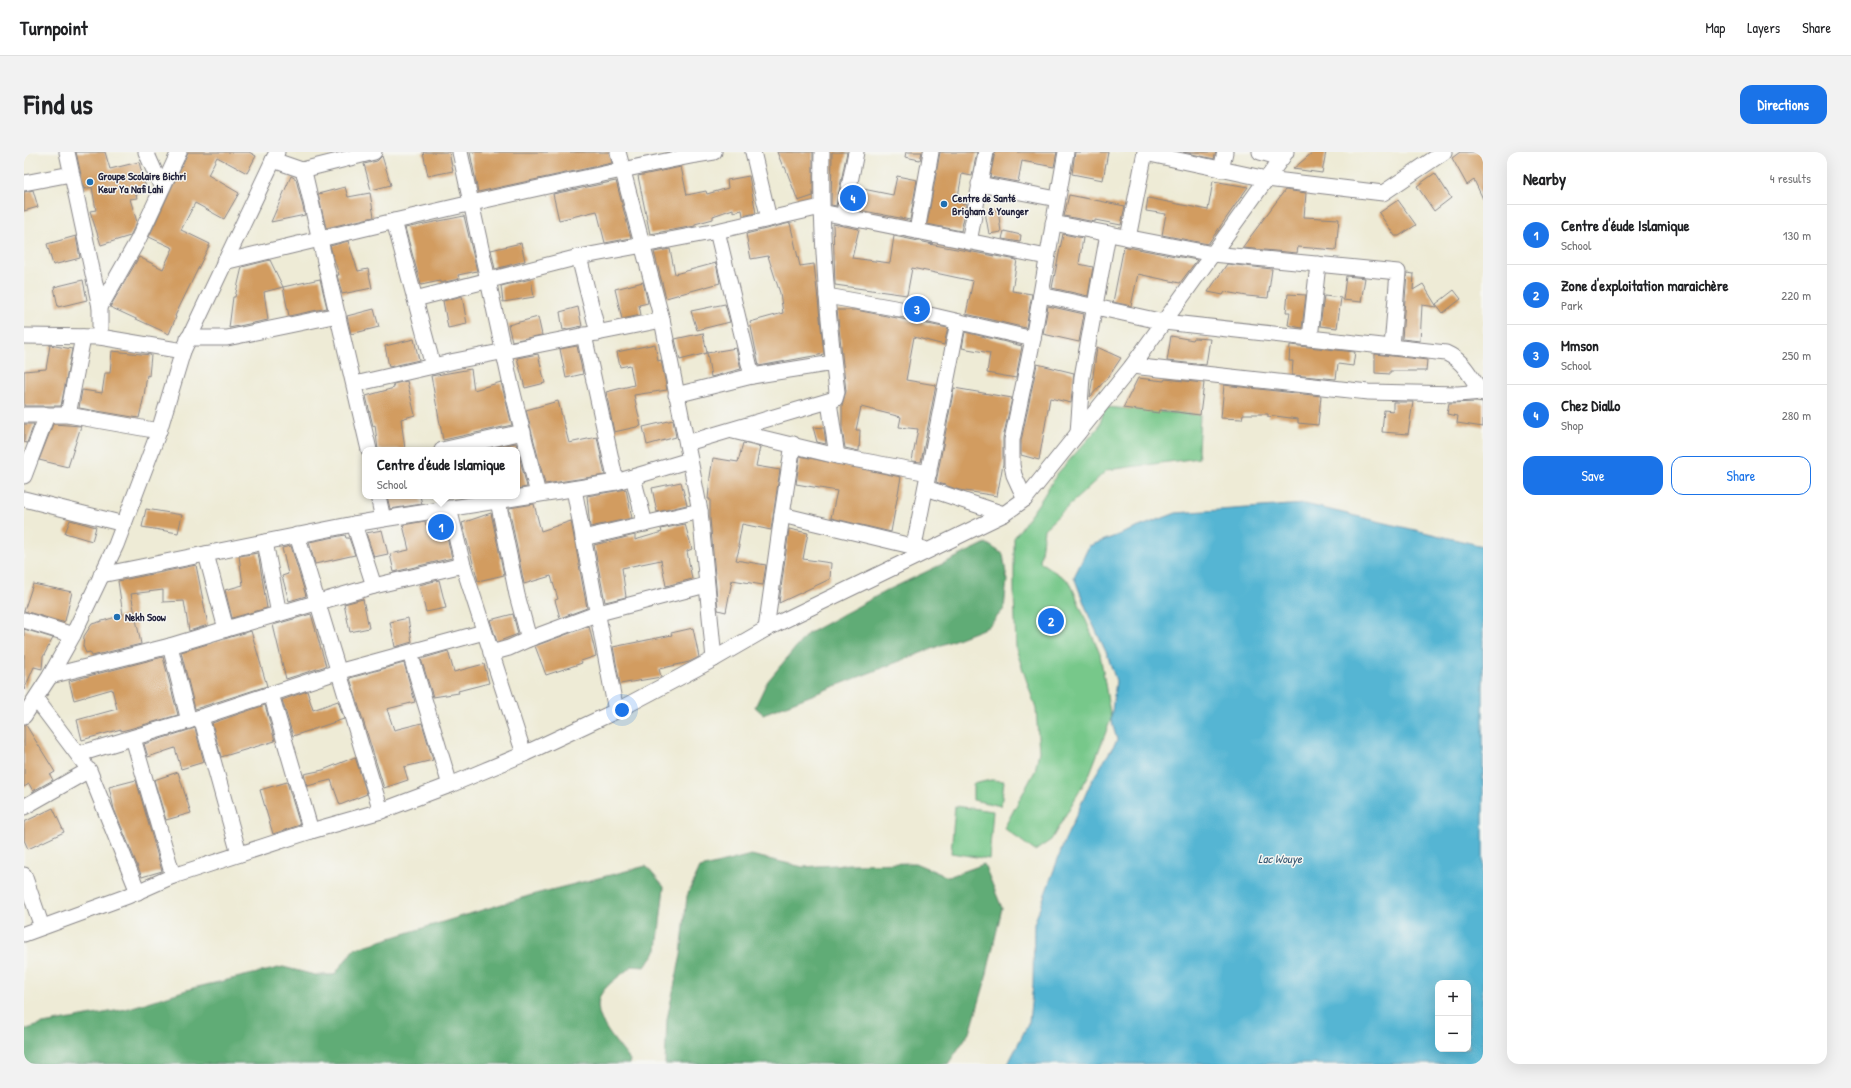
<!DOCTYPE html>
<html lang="en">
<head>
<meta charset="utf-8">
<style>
	:root { --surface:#fff; --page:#f2f2f2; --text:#202124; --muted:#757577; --line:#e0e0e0; --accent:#1a73e8 }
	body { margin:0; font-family:"Patrick Hand",sans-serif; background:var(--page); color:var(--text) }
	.controls { position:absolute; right:12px; bottom:12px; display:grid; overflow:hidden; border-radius:8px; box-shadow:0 4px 16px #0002 }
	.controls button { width:36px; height:36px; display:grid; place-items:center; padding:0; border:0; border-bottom:1px solid var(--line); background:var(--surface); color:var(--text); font:20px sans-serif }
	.you { position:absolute; left:598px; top:558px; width:14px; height:14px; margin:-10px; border:3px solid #fff; border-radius:50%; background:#1a73e8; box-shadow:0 0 0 6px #1a73e833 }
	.badge { display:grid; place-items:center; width:26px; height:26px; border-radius:50%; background:var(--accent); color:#fff; font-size:13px; font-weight:700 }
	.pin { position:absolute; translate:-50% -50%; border:2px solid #fff; box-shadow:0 1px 4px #0006 }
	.popup { position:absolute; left:338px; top:295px; width:158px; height:52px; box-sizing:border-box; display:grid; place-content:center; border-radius:8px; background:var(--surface); filter:drop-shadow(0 1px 3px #0005); font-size:13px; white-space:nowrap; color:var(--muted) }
	.popup b { font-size:15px; color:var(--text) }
	.popup::after { content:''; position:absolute; left:50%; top:100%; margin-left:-8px; border:8px solid transparent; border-top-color:var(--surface) }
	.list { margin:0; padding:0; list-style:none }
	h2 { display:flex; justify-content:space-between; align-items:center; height:52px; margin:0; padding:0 16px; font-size:17px }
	h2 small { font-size:13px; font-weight:400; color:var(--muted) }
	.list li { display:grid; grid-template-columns:26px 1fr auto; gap:12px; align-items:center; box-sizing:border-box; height:60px; padding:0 16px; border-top:1px solid var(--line) }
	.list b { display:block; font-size:15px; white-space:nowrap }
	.list p { margin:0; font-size:13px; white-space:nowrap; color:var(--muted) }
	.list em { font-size:13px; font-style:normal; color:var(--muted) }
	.actions { display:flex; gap:8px; padding:12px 16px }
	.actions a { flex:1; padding:9px 0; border:1px solid var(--accent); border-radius:12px; text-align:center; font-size:14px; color:var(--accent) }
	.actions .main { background:var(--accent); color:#fff }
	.map { position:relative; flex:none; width:1459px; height:912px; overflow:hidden; border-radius:12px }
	header { display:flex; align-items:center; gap:24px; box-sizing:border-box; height:56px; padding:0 20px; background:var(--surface); border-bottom:1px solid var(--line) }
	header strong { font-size:19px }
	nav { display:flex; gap:22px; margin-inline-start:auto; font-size:14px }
	.intro { display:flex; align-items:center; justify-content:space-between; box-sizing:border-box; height:96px; padding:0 24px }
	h1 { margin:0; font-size:28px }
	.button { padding:10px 18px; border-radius:12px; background:var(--accent); color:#fff; font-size:14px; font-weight:700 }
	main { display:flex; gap:24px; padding:0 24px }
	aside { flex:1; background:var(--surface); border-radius:12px; box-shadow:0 4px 16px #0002 }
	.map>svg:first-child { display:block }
</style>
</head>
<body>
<header>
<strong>Turnpoint</strong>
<nav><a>Map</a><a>Layers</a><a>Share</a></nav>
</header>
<div class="intro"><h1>Find us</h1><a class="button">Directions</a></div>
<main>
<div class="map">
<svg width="1459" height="912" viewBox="0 0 1459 912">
	<rect width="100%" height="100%" fill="#f6f6f2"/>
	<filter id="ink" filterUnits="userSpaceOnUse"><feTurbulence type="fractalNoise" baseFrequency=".025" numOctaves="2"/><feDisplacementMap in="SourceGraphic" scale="8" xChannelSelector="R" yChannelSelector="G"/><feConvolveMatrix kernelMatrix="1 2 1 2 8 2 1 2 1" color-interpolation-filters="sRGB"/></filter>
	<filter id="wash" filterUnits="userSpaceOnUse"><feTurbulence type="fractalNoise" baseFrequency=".012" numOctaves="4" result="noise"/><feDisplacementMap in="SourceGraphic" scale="16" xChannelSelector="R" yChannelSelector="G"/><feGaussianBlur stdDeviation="0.9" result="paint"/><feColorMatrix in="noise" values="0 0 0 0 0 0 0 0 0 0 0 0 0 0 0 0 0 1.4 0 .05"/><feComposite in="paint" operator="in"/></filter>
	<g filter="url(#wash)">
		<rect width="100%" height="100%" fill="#eeebd6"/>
		<g fill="#77c88a" stroke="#4c7562">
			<path d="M1081,255l95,8 -2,35 1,8 -92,12 -63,59 -4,33 30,20 30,72 11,65 -21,54 -39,67 -16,11 -31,-23 31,-57 4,-20 -3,-42 -20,-60 -2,-56v-55l27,-38 16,-26 42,-47z"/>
			<path d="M967,628l13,1 -3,25 -28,-6v-16z"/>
			<path d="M931,654l38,5 -4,48 -38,-6z"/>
		</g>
		<g fill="#61ac76" stroke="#426758">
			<path d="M962,391l17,11 4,26 -3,29 -16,18 -225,87 -8,-7 12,-25 40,-48 79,-43z"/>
			<path d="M727,703l52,12 47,-3 65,-1 33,14 36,-13 18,44 -17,74 -14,48 -23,34h-283l2,-45 14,-64 6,-59 13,-28z"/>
			<path d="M622,714l18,21 -7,63 -12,17 -13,-1c-9,8 -21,15 -28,24 -19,22 13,52 26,70l-1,4h-605v-34l19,-6 83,-15 67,-21 90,-21 32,8h19l20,-26 181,-55z"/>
		</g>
		<path fill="#55b5d3" stroke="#3c6c87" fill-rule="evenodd" d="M1281,352l178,42v518h-475l21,-42 4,-38 1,-60 31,-84 26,-58 26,-42 -6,-21 5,-38 -9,-27 -18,-38 -15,-39 15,-31 87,-33zM1414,831h30v66h-30z"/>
		<g id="blocks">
			<g fill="#d29c60">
				<path d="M52,0h29l5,17 29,-7 8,30 -11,2 1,4 -7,1 7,23 -7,14 -29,9 -11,-34 6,-1 -4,-23 -8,2z"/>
				<path d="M164,0h61l7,4 -9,17 -30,-16 -9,18 31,18 -15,26 -29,-16 -14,27 29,14 -35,72 1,1 -7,17 -59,-27 29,-50 24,12 10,-21 -24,-11z"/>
				<path d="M399,0h26l4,19 -25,5z"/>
				<path d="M446,0h139l3,11 -134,29z"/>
				<path d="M753,0h36v44l-15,5 -13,-34h-2z"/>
				<path d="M808,0h15l-11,54 -5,-1z"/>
				<path d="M882,0h16l-2,8 -15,-3z"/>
				<path d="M916,0h37l-5,24 -10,-2 -5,28 10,2 -6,27 -34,-7z"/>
				<path d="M971,0h62l-3,15 -32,-6 -4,21 -28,-5z"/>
				<path d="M1051,0h33l-5,28 -31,-6z"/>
				<path d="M1159,0h33l-2,7z"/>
				<path d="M1289,0h13l-4,21 -29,-4z"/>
				<path d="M1436,0h23v47l-9,-19 -7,5 -15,-27z"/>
				<path d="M358,4l9,29 -20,5 -7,-26 13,-3z"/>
				<path d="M657,15l6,28 19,-4 1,3 21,-6 -1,-8 22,-4 7,37 -13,3 -1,-6 -9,2v-3l-20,7v3l-18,5v2l-45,8 -12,-58z"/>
				<path d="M1411,21l16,25 -17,13 -17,-25z"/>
				<path d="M267,24l5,3 9,36 -34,7z"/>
				<path d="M873,24l20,4 -7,40 -56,-11 4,-21 35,7z"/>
				<path d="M592,29l15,57 -26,5 -8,-32 -38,9 -6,-26z"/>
				<path d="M1189,29l35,6 -40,57 -46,-9 4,-21 -20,-3 2,-13 60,12z"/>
				<path d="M321,35l3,10 22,-4 4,24 -48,11 -8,-34z"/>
				<path d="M9,38l5,17 -14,4v-19z"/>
				<path d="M1261,38l21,3 -2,24 35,2 -3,31 -38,-3 -1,6 -55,-5z"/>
				<path d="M1045,43l56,11 -4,19 -26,-5v2l-31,-6z"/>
				<path d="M1374,48l18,25 -17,11h-4l-16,-23z"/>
				<path d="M974,58l3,22 -12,2 -4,-22z"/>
				<path d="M440,64l13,55 -19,4 1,4 -19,4v-2l-19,4 -16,-57z"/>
				<path d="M766,71l10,43 14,-2 10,90 -65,12 -9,-44 33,-9 -3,-20 -12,-37 -17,3 -5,-25z"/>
				<path d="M809,72l26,5 -7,29 38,5 4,-27 39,8h-4l88,16 -5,31 20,3 -6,34 -60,-14 7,-33 -61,-13 -5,27 -72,-10z"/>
				<path d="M980,79l17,4 -1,7 -18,-3z"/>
				<path d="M1039,82l20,4 -4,26 14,3 -5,29 -36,-8z"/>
				<path d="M52,84l4,22 -27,7 -6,-21z"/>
				<path d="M324,89l10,30 10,-2 4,19 -30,6 -5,-19h2l-9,-29z"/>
				<path d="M497,91l4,18 -30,8 -4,-19z"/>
				<path d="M1100,94l3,1 70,13 -17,23 -42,-9 -7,32 -18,-4z"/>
				<path d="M646,97l5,25 41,-11 4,20 -54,15 -12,-46z"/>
				<path d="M246,108l13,27 -19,5 4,28 -39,8 4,-31h2l7,-30z"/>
				<path d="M1203,112l45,5 -4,29 -21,-2 -22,-4 -2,3 -15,-3z"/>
				<path d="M1383,121l7,1 -1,16 10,-6 14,23 -15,-2 -2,36 -18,-2z"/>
				<path d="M1322,124l19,2 -4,24 -18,-2z"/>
				<path d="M296,127l7,29 -38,8 -6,-29z"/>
				<path d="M507,127l3,18 -31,5 -2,-16z"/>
				<path d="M59,128l4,20 -29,7 -4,-20z"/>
				<path d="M619,130l5,21 -9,2 2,10 -19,4 -7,-30z"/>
				<path d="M1430,138l7,9 -18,14 -7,-9z"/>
				<path d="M1264,142l18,1 -4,33 -14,-3 2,-13h-4z"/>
				<path d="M438,144l5,28 -19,4 -5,-27z"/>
				<path d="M1300,144l17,2 -4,30 -17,-2z"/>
				<path d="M701,152l5,18 -33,8 -6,-19z"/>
				<path d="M1024,154l36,8 -5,28 -36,-8z"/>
				<path d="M554,155l4,19 -19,4 -3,-18z"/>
				<path d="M350,157l5,18 -28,7 -4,-18z"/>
				<path d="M813,158h19l92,18 -4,17 -30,-8 -8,43 30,5 -15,77 -9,-1 6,-32 -19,-2 2,-10 -40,-10 -5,23h4l-1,21 -14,-3 -3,-19v-24l4,-14z"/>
				<path d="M514,165l4,18 -30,6 -4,-16z"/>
				<path d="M941,180l57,14 -6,32 -29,-5 3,-20 -28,-5z"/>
				<path d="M679,181l4,20 -27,7 -5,-21z"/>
				<path d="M1147,184l22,4 1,-2 16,1 -4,26 -39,-4z"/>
				<path d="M390,187l5,21 -30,7 -4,-21z"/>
				<path d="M631,192l3,17 3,-1 6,30 -33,5 7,31 -27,6 -8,-40 28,-7 -4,-20 -10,2 -3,-15z"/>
				<path d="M26,193l22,4 -11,57h-37v-35l22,-2z"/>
				<path d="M1266,193l65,7 -2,14 -15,-2 -2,15 -44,-4 1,-14h-4z"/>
				<path d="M553,194l6,28 -17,4 -6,-29z"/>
				<path d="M1073,195l24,11 -12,18 -19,21z"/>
				<path d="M712,196l5,21 -30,8 -4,-24z"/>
				<path d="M88,199l39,4 -2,21 -2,-1 -3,21 -5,22 -60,-10 3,-18 20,3 3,-20h5z"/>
				<path d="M514,202l7,29 -20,5 -8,-30z"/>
				<path d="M1351,202l52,6 -1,11h-36v3l-15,-1z"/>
				<path d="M1013,212l37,9 -3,30 -21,-5 -11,62 -18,-5v-14z"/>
				<path d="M447,217l3,21 27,-8 11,43 -69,15 -12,-64z"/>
				<path d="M1114,226l26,3 1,-2 39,4 -4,32 -40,-5 -1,3 -36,-5z"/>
				<path d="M383,229l8,34 -14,4 4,30 -27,1 -3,-25 -2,1 -7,-30 28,-8 -1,-4z"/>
				<path d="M1200,233l97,11 -3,29 -20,-2v-4l-23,-3 -7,1v-3h-25l-1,5 -21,-1z"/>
				<path d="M930,236l58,10 -9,40v26l-6,32 -38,-6 -23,-8z"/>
				<path d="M534,249l11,42 28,-6 8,38 -60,9 -19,-74z"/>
				<path d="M1369,250h20l-5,32 -26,-2 2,-22 9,1z"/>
				<path d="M1452,250l7,1v24l-26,-4 1,-7 -11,-2 2,-11z"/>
				<path d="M649,268l3,17 -29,8 -4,-18z"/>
				<path d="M0,272h10l-7,19 -3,-1z"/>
				<path d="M29,272l28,2 -13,41 -29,-7z"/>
				<path d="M789,275l11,1 2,16 -9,-2z"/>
				<path d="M492,291l11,44 -10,2v-39h-34z"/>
				<path d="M719,291l17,4 -4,19 24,4 -9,60 -29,-6 -4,22h2l-4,14 30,5 -3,20 -31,-5 -6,32 -8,-2 -8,-92v-19h-2l2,-22 3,-19 25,4z"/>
				<path d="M776,304l101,21 -10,55 -60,-14 6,-27 -41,-7z"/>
				<path d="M657,330l6,23 -30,7 -5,-24z"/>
				<path d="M602,337l6,29 -42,9 -3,-31z"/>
				<path d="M363,344h33l2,8 -32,5z"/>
				<path d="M510,352l7,27 30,-10 16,87 -27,10 -5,-18 3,-1 -7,-23 -27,8 -15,-76z"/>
				<path d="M122,357l36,6 -4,18 -36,-6z"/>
				<path d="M467,361l13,62 -26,6 -16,-58z"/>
				<path d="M46,368l26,7 -4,14 -27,-8z"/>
				<path d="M419,368l9,38 -58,14 -4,-18 19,-4 -6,-25 22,-4 1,4z"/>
				<path d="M661,372l7,25 -5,2 5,28 -26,7 -5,-26 -39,8 4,29 -21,5 -11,-57 41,-10v5l27,-8 -1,-3z"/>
				<path d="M765,377l19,4 -5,26 28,4 -1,16 -51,24z"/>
				<path d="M358,378l6,24 -14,3 -8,-24z"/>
				<path d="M321,383l1,3h3l6,17 -40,9 -6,-22z"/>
				<path d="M267,394l15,50 -17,5 -7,-25 6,-2 -6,-26z"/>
				<path d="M234,401l9,55 -35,10 -7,-28 18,-5 -4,-29z"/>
				<path d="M172,413l12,60 -19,6 -5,-30 -21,1v-12l-32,4 10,50 -49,12 -2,-4 -4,1 -3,-7 1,-10 8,-12 31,-9 -5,-34z"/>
				<path d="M415,428l7,28 -20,4 -7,-27z"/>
				<path d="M9,432l39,8 -7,29 -3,1 -38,-11z"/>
				<path d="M339,447l6,29 -19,4 -6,-28z"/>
				<path d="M287,462l15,52 -40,13 -13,-54z"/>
				<path d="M489,462l5,20 -21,8 -7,-22z"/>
				<path d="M384,466l4,24 -17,5 -5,-25z"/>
				<path d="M565,474l7,30 -15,5 1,2 -36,12 -11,-29z"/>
				<path d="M669,476l6,29 -10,5 -30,7 2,8 -41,7 -7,-37 59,-12 -1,-2z"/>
				<path d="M0,477l29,9 -10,19 -1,12 -8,-2 -10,23z"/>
				<path d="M227,479l16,55 -72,23 -14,-57z"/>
				<path d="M424,499l6,21 30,-8 5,19 -31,8 1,2 -26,4 -12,-38z"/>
				<path d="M139,505l15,58 -49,14 -8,2v-2l-39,11 -5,-20 40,-11 -5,-20 -38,11 -5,-19z"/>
				<path d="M380,511l11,39 -28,7 7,21 28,-7 11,37 -29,7 4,13 -24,8 -34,-110z"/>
				<path d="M283,539l6,19 25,-9 6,18 -51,17 -11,-36z"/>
				<path d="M241,553l10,36 -54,16 -9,-34z"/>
				<path d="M0,573h2l29,47 -5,3 3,5 -20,11 -4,-7 -5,3z"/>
				<path d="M171,576l9,34 -23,7 -6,-21 -27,9 -4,-13z"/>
				<path d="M331,605l12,37 -27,11 -9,-25 -24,6 -3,-12 19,-4z"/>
				<path d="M154,620l13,41 -25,7 -12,-40z"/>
				<path d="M112,628l26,91 -20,6 -28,-68 -5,-22z"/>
				<path d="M263,630l13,43 -27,9 -13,-44z"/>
				<path d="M29,656l11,24 -36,17 -4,-9v-18z"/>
			</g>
		</g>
	</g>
	<g filter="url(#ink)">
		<use href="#blocks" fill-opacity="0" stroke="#888688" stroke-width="1"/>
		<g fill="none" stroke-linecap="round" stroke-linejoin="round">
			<defs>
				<g id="minor">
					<path d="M43,0l33,155v30"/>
					<path d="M122,0l16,36"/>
					<path d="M436,0l50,229 28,113"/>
					<path d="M594,0l44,168 28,140 10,51 14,148"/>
					<path d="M729,0l16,67"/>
					<path d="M1236,0l22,6"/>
					<path d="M1121,1l122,26 116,14 61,-41"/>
					<path d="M672,3l18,-3"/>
					<path d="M249,8l29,10 3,6 64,274"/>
					<path d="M278,18l72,-18"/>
					<path d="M1197,18l4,-18"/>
					<path d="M0,31l47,-9"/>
					<path d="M955,32l78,15"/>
					<path d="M797,60l226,45"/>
					<path d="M819,65l13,-65"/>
					<path d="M370,69l39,145"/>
					<path d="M1029,71l160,31 185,18 -6,75"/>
					<path d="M693,79l104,-24"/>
					<path d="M893,79l14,-79"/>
					<path d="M1104,86l17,-86"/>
					<path d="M945,90l17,-90"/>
					<path d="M555,105l19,76"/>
					<path d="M200,110c157,-38 314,-76 472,-107l-1,-3"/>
					<path d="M1017,143l123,27 282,31c20,9 23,24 37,40"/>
					<path d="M803,144l90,16 116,27"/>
					<path d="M391,147l164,-42 138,-26 35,145"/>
					<path d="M76,155l38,-67 41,-88"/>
					<path d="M560,183l32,147"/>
					<path d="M0,184l76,1 83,14"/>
					<path d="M164,186h39l111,-23"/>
					<path d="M1286,186l8,-74"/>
					<path d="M1108,214l236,26 90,2 24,-2"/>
					<path d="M331,232l100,-23 207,-41"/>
					<path d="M652,243l76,-19 81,-13"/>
					<path d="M805,250l8,54"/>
					<path d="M0,263h23"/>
					<path d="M44,263l15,-78"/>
					<path d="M709,279l104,25 92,17"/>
					<path d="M1054,281l4,-56 26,-143"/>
					<path d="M663,291l148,-44 2,-7c-10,-80 -17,-159 -15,-240"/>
					<path d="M769,292l-11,71 142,34"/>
					<path d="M418,298l81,-18"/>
					<path d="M0,324l23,-61h21l91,16"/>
					<path d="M609,325l12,47"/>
					<path d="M902,336l78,26"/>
					<path d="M550,337l42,222"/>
					<path d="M354,344l5,23 233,-37 74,-22"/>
					<path d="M0,347l100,25"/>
					<path d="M1001,347l-11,-24 -2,-10v-25l21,-101 33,-187"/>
					<path d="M330,372l20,62 89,-21 -14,-57"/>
					<path d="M273,383l84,276"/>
					<path d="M559,386l117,-27"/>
					<path d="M241,390l14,72"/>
					<path d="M890,394l44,-224"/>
					<path d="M439,413l61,189"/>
					<path d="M77,423l253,-51 29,-5"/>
					<path d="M0,468l49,15"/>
					<path d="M202,477l148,-43"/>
					<path d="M742,477l16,-114"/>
					<path d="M505,487l70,-26 107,-28"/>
					<path d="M386,501l40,132"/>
					<path d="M467,501l18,-5 20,-9 -12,-44 -19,-94"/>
					<path d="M26,524l120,-30"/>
					<path d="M247,542l40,137"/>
					<path d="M12,547l48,64"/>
					<path d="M0,564l26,-40 23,-41 43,-90 43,-114 24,-80 94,-199"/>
					<path d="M177,565l38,137"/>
					<path d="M165,569l-19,-75 56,-17 -20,-75"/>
					<path d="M109,586l40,138"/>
					<path d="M55,602l122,-37 133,-44 150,-41"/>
					<path d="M0,655l65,-37 49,122"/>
					<path d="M0,723l18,52"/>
					<path d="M0,782l104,-38 45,-20 138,-45 70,-20 69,-26 74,-31 92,-43 98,-52 52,-30 238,-115 21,-15 107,-133 154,-214"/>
				</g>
			</defs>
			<use href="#minor" stroke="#888688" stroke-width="17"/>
			<use href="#minor" stroke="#fff" stroke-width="15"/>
		</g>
	</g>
	<g fill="#1f6fb2" stroke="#f6f6f2" stroke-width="1.5">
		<circle cx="66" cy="30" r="4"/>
		<circle cx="920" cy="52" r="4"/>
		<circle cx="93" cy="465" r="4"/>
	</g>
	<g text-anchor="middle" stroke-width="3" stroke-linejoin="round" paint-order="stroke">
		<g font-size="11" font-weight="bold" fill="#22223b" stroke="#f6f6f2" text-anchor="start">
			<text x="74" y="28">Groupe Scolaire Bichri<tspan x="74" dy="13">Keur Ya Nafi Lahi</tspan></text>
			<text x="928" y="50">Centre de Santé<tspan x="928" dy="13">Brigham &amp; Younger</tspan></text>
			<text x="101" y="469">Nekh Soow</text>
		</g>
		<g font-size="12" font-style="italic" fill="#345570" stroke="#f6f6f2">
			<text x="1256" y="711">Lac Wouye</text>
		</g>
	</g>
</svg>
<div class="controls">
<button>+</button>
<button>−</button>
</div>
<div class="you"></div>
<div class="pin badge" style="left:417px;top:375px">1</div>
<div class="popup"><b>Centre d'éude Islamique</b>School</div>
<div class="pin badge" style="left:1027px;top:469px">2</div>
<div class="pin badge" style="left:893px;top:157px">3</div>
<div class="pin badge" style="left:829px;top:46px">4</div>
</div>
<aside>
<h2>Nearby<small>4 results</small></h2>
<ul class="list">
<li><span class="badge">1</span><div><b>Centre d'éude Islamique</b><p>School</p></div><em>130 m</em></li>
<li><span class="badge">2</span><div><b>Zone d'exploitation maraichère</b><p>Park</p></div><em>220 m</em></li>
<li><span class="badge">3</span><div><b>Mmson</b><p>School</p></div><em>250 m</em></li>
<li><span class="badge">4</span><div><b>Chez Diallo</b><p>Shop</p></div><em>280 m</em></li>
</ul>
<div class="actions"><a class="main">Save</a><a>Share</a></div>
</aside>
</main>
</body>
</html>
